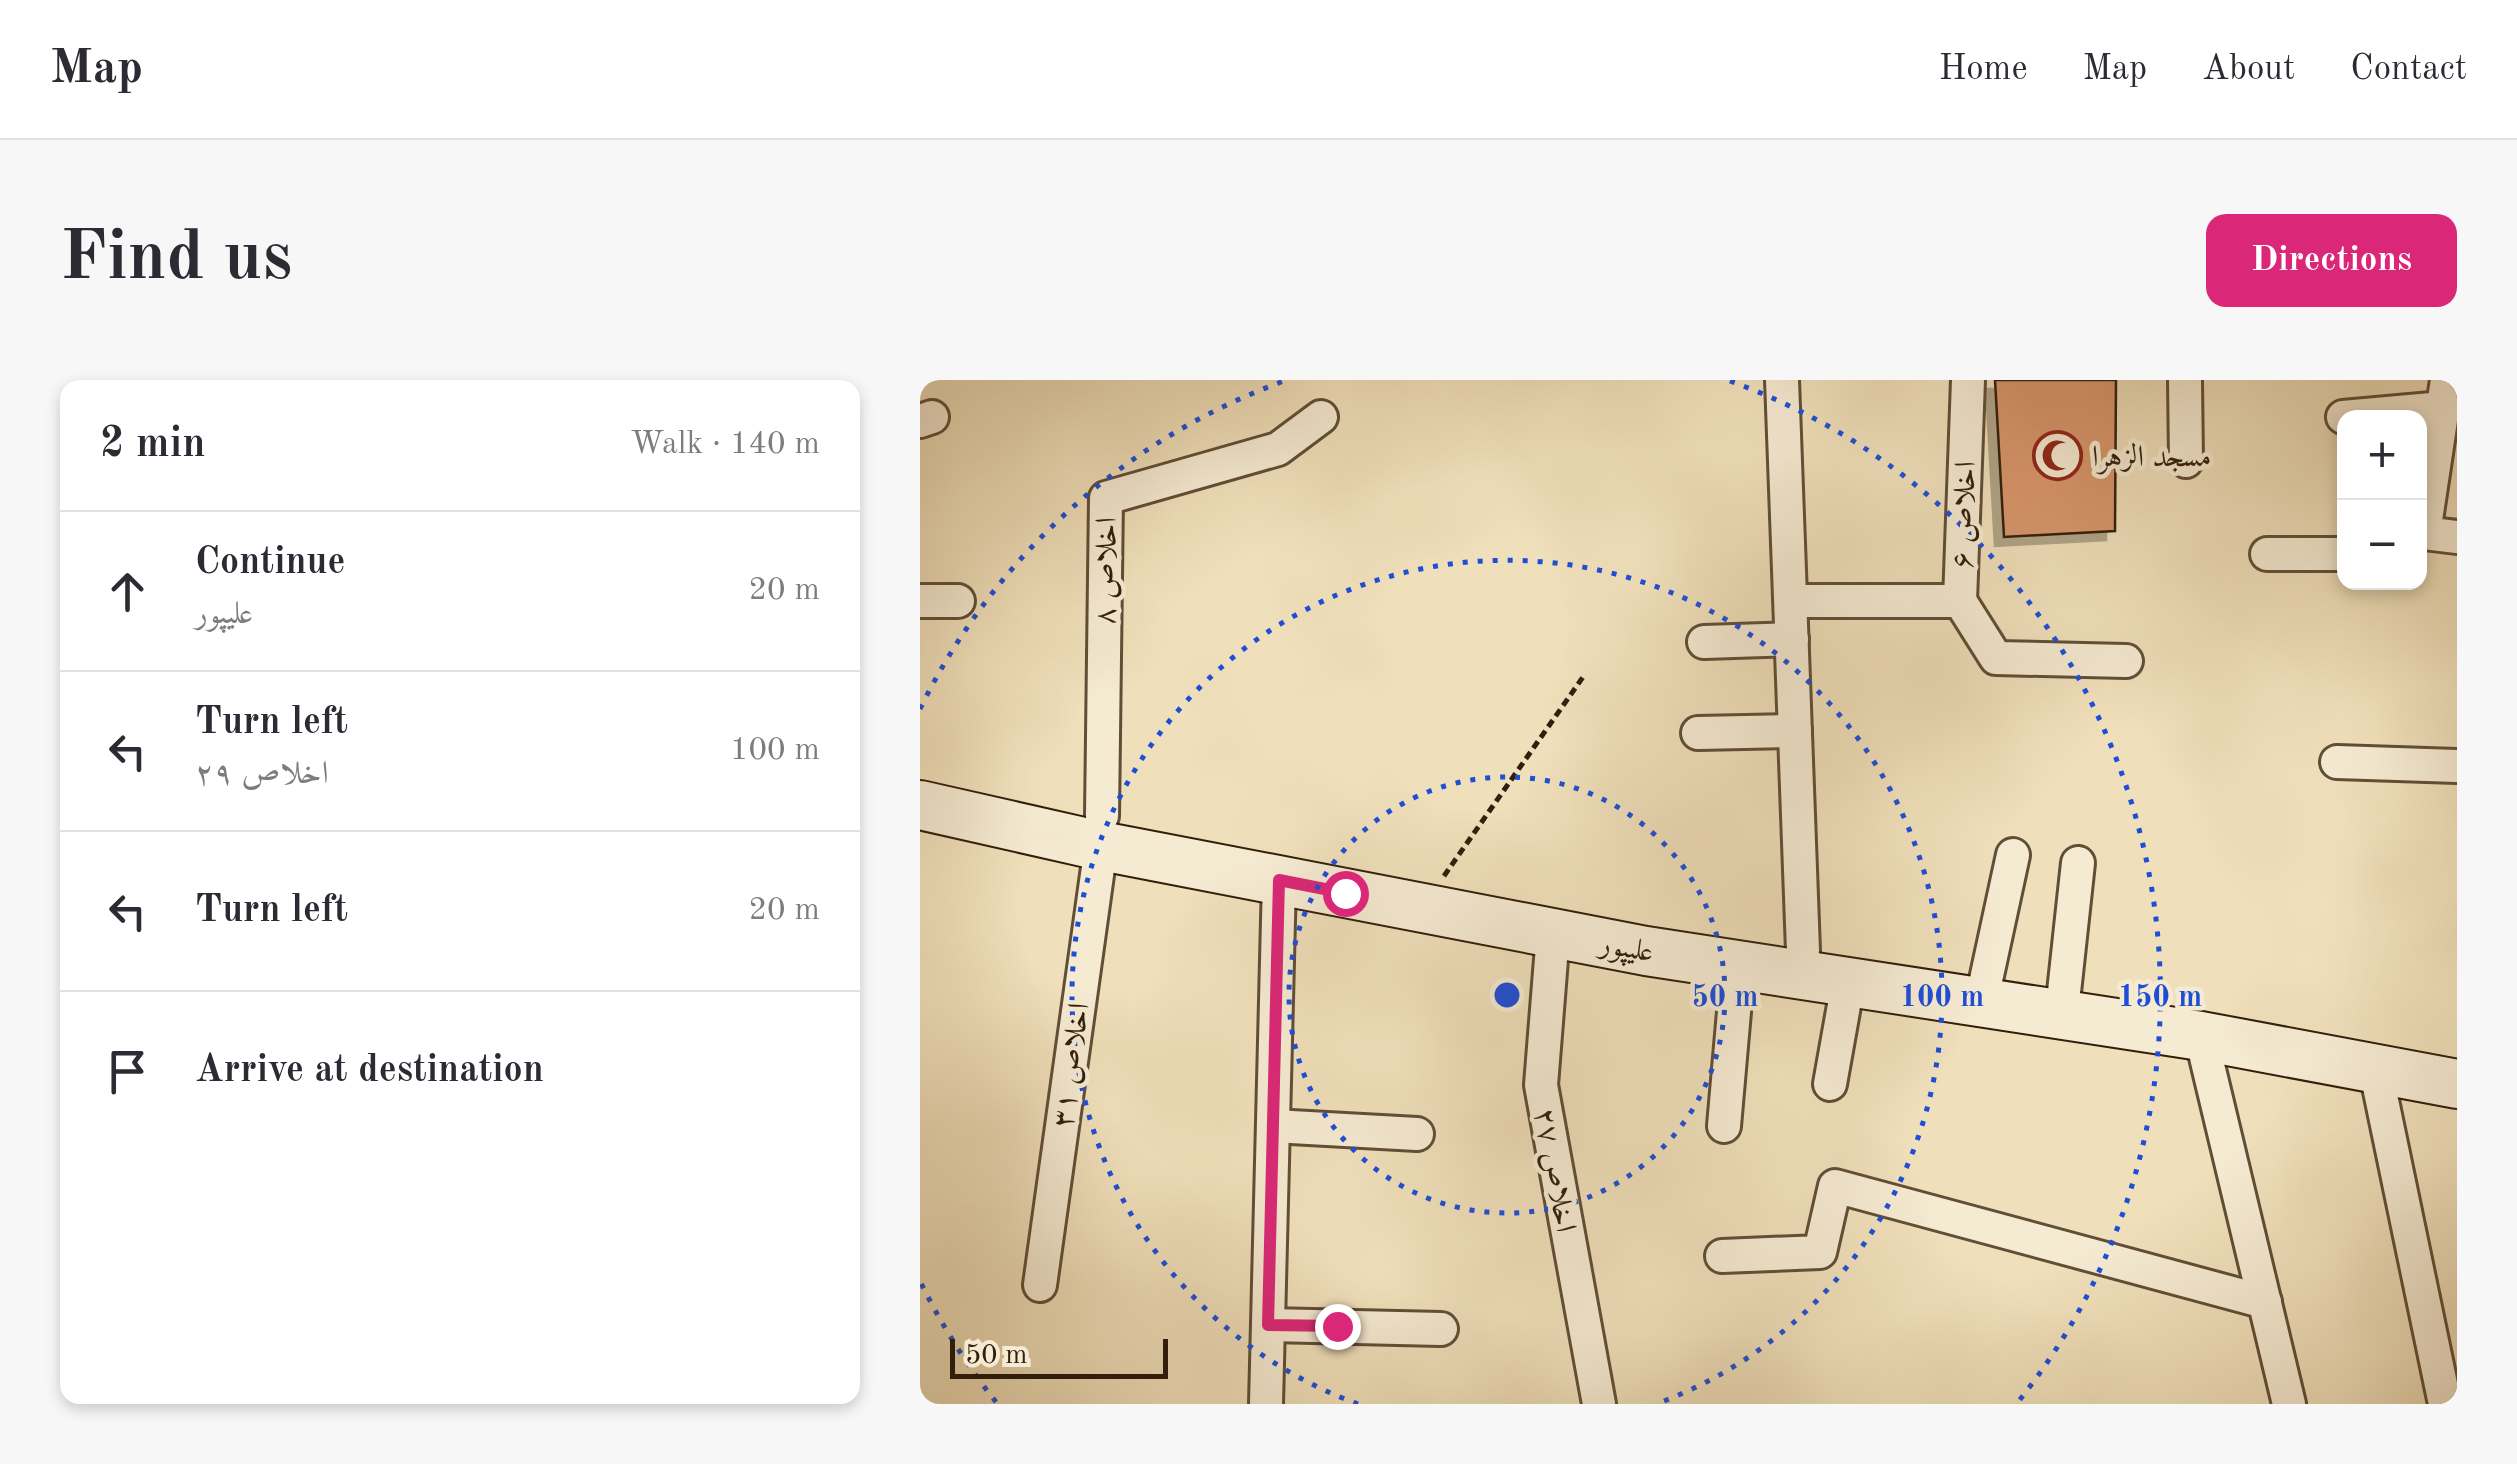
<!DOCTYPE html>
<html lang="en">
<head>
<meta charset="utf-8">
<style>
	:root { --surface:#fff; --page:#f7f7f7; --text:#2b2b33; --muted:#7c7c81; --line:#e1e1e2; --accent:#db2777 }
	body { margin:0; font-family:"Old Standard TT",Amiri,serif; background:var(--page); color:var(--text) }
	.controls { position:absolute; right:30px; top:30px; display:grid; overflow:hidden; border-radius:20px; box-shadow:0 5px 15px #0003 }
	.controls button { width:90px; height:90px; display:grid; place-items:center; padding:0; border:0; border-bottom:2px solid var(--line); background:var(--surface); color:var(--text); font:50px sans-serif }
	.scale { position:absolute; left:30px; bottom:25px; width:218px; box-sizing:border-box; padding-left:10px; border:5px solid #321e0a; border-top:0; font-size:28px; line-height:35px; white-space:nowrap; color:#321e0a; -webkit-text-stroke:8px #f5ead2; paint-order:stroke }
	.stop { position:absolute; width:30px; height:30px; margin:-22px; border:8px solid #db2777; border-radius:50%; background:#fff }
	.stop.end { background:#db2777; border-color:#fff; box-shadow:0 2px 10px #0008 }
	.list { margin:0; padding:0; list-style:none }
	h2 { display:flex; justify-content:space-between; align-items:center; height:130px; margin:0; padding:0 40px; font-size:42px }
	h2 small { font-size:32px; font-weight:400; color:var(--muted) }
	.list li { display:grid; grid-template-columns:65px 1fr auto; gap:30px; align-items:center; box-sizing:border-box; height:160px; padding:0 40px; border-top:2px solid var(--line) }
	.list b { display:block; font-size:38px; white-space:nowrap }
	.list p { margin:0; font-size:32px; white-space:nowrap; color:var(--muted) }
	.list em { font-size:32px; font-style:normal; color:var(--muted) }
	.icon { flex:none; width:55px; height:55px; fill:none; stroke:currentColor; stroke-width:2; stroke-linecap:round; stroke-linejoin:round }
	.map { position:relative; flex:none; width:1537px; height:1024px; overflow:hidden; border-radius:20px }
	header { display:flex; align-items:center; gap:60px; box-sizing:border-box; height:140px; padding:0 50px; background:var(--surface); border-bottom:2px solid var(--line) }
	header strong { font-size:48px }
	nav { display:flex; gap:55px; margin-inline-start:auto; font-size:35px }
	.intro { display:flex; align-items:center; justify-content:space-between; box-sizing:border-box; height:240px; padding:0 60px }
	h1 { margin:0; font-size:70px }
	.button { padding:25px 45px; border-radius:20px; background:var(--accent); color:#fff; font-size:35px; font-weight:700 }
	main { display:flex; gap:60px; padding:0 60px }
	aside { flex:1; background:var(--surface); border-radius:20px; box-shadow:0 5px 15px #0003 }
	.map>svg:first-child { display:block }
</style>
</head>
<body>
<header>
<strong>Map</strong>
<nav><a>Home</a><a>Map</a><a>About</a><a>Contact</a></nav>
</header>
<div class="intro"><h1>Find us</h1><a class="button">Directions</a></div>
<main>
<aside>
<h2>2 min<small>Walk · 140 m</small></h2>
<ul class="list">
<li><svg class="icon" aria-label="ahead" viewBox="0 0 24 24"><path d="M12 20V5M6 11l6-6 6 6"/></svg><div><b>Continue</b><p>علیپور</p></div><em>20 m</em></li>
<li><svg class="icon" aria-label="left" viewBox="0 0 24 24"><path d="M17 20v-9H6M10 6l-5 5 5 5"/></svg><div><b>Turn left</b><p>اخلاص ۲۹</p></div><em>100 m</em></li>
<li><svg class="icon" aria-label="left" viewBox="0 0 24 24"><path d="M17 20v-9H6M10 6l-5 5 5 5"/></svg><div><b>Turn left</b></div><em>20 m</em></li>
<li><svg class="icon" aria-label="arrive" viewBox="0 0 24 24"><path d="M6 21V4h12l-3 4 3 4H6"/></svg><div><b>Arrive at destination</b></div></li>
</ul>
</aside>
<div class="map">
<svg width="1537" height="1024" viewBox="0 0 1537 1024">
	<defs>
		<filter id="shadow"><feDropShadow dx="-9" dy="9" stdDeviation="0" flood-color="#0004"/></filter>
	</defs>
	<rect width="100%" height="100%" fill="#efdfba"/>
	<filter id="stains"><feTurbulence type="fractalNoise" baseFrequency=".002" numOctaves="4"/><feColorMatrix values="0 0 0 0 .2 0 0 0 0 .09 0 0 0 0 .02 0 0 0 .5 -.17"/></filter>
	<radialGradient id="worn" r=".72"><stop offset=".6" stop-color="#630" stop-opacity="0"/><stop offset="1" stop-color="#630" stop-opacity=".3"/></radialGradient>
	<path fill="#d7956a" stroke="#321e0a" stroke-width="2.5" filter="url(#shadow)" d="M1075,0h121l-1,151 -111,6z"/>
	<g fill="none" stroke-linecap="round" stroke-linejoin="round">
		<defs>
			<g id="street">
				<path d="M862,0l21,571"/>
				<path d="M1265,0l1,81"/>
				<path d="M1527,0l-23,153 33,4"/>
				<path d="M1423,37l100,-9"/>
				<path d="M0,41l12,-4"/>
				<path d="M1347,174h77"/>
				<path d="M0,221h38"/>
				<path d="M871,221h169l8,-221"/>
				<path d="M1040,221l36,57 130,3"/>
				<path d="M784,262l88,-3"/>
				<path d="M778,353l97,-2"/>
				<path d="M1417,382l120,4"/>
				<path d="M182,436l4,-318 172,-49 43,-32"/>
				<path d="M633,554l-12,151 58,319"/>
				<path d="M1066,600l27,-125"/>
				<path d="M1144,612l14,-129"/>
				<path d="M1281,656l88,368"/>
				<path d="M1455,687l70,337"/>
				<path d="M910,704l18,-101"/>
				<path d="M353,746l144,8"/>
				<path d="M804,746l14,-160"/>
				<path d="M802,876l98,-4 15,-66 430,116"/>
				<path d="M120,905l61,-439"/>
				<path d="M348,945l173,4"/>
				<path d="M346,1024l13,-524"/>
			</g>
			<path id="secondary" d="M0,425l181,41 545,105 555,85 256,48"/>
		</defs>
		<use href="#street" stroke="#614e36" stroke-width="38"/>
		<use href="#secondary" stroke="#321e0a" stroke-width="52"/>
		<path stroke="#321e0a" stroke-width="5" stroke-dasharray="8 5" stroke-linecap="butt" d="M524,496l139,-199"/>
		<use href="#street" stroke="#f5ead2" stroke-width="32"/>
		<use href="#secondary" stroke="#f5ead2" stroke-width="48"/>
	</g>
	<g fill="none" stroke-linecap="round" stroke-linejoin="round">
		<path stroke="#db2777" stroke-width="12" d="M417,946l-69,-1 11,-445 66,13"/>
	</g>
	<g fill="none" stroke="#1d4ed8" stroke-width="5" stroke-dasharray="5 10">
		<circle cx="587" cy="615" r="218"/>
		<path d="M438 1024A435 435 0 1 1 736 1024"/>
		<path d="M76 1022A653 653 0 0 1 0 901M0 329A653 653 0 0 1 364 1M810 1A653 653 0 0 1 1098 1022"/>
	</g>
	<defs>
		<symbol id="mosque-ring" viewBox="-11 -11 22 22"><circle r="9.5" fill="#f5ead2" stroke="#8f2418" stroke-width="1.5"/><path d="M3.5-4.9A6 6 0 1 0 3.5 4.9A5 5 0 1 1 3.5-4.9Z" fill="#8f2418"/></symbol>
	</defs>
	<g fill-rule="evenodd">
		<use href="#mosque-ring" x="1110" y="48" width="55" height="55"/>
	</g>
	<g text-anchor="middle" stroke-width="9" stroke-linejoin="round" paint-order="stroke">
		<g font-size="30" fill="#321e0a" stroke="#f5ead2" text-anchor="start">
			<text x="1172" y="86">مسجد الزهرا</text>
		</g>
		<g font-size="30" fill="#321e0a" stroke="#f5ead2">
			<text transform="translate(1043 135) rotate(-88)" y="10">اخلاص ۶</text>
			<text transform="translate(185 191) rotate(-89)" y="10">اخلاص ۸</text>
			<text transform="translate(707 567) rotate(10)" y="10">علیپور</text>
			<text transform="translate(150 685) rotate(-82)" y="10">اخلاص ۳۱</text>
			<text transform="translate(636 790) rotate(80)" y="10">اخلاص ۲۷</text>
		</g>
	</g>
	<circle cx="587" cy="615" r="15" fill="#1d4ed8" stroke="#f5ead2" stroke-width="5"/>
	<g font-size="30" text-anchor="middle" font-weight="bold" fill="#1d4ed8" stroke="#f5ead2" stroke-width="9" stroke-linejoin="round" paint-order="stroke">
		<text x="805" y="626">50 m</text>
		<text x="1022" y="626">100 m</text>
		<text x="1240" y="626">150 m</text>
	</g>
	<rect width="100%" height="100%" filter="url(#stains)"/>
	<rect width="100%" height="100%" fill="url(#worn)"/>
</svg>
<div class="controls">
<button>+</button>
<button>−</button>
</div>
<div class="scale">50 m</div>
<div class="stop" style="left:425px;top:513px"></div>
<div class="stop end" style="left:417px;top:946px"></div>
</div>
</main>
</body>
</html>
